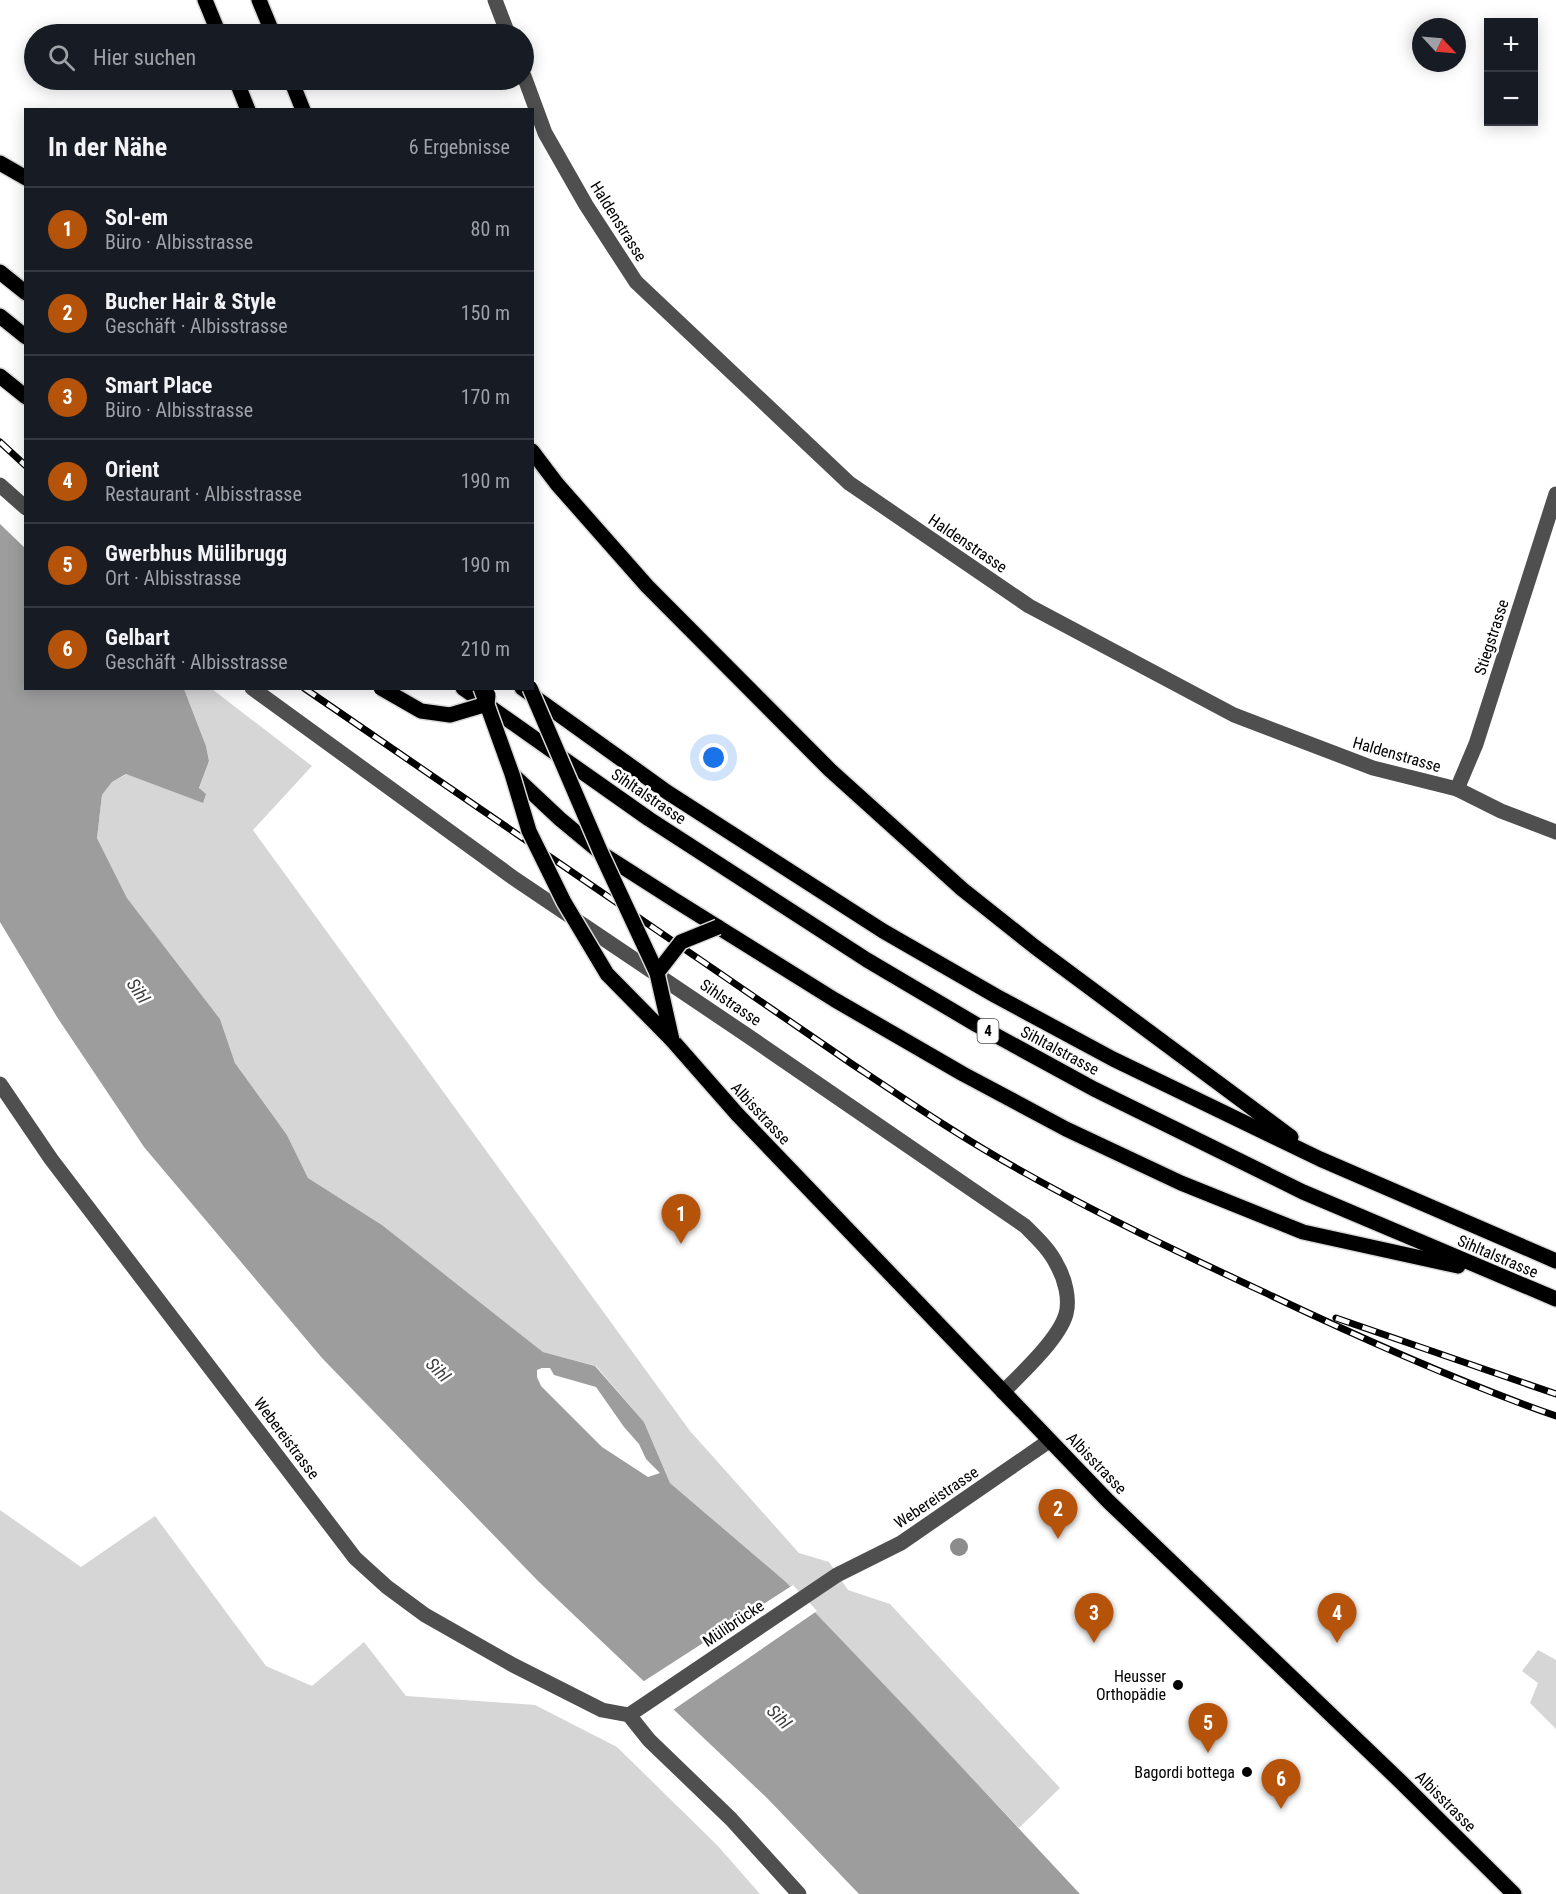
<!DOCTYPE html>
<html lang="de">
<head>
<meta charset="utf-8">
<style>
	:root { --surface:#171b24; --page:#242831; --text:#f1f3f6; --muted:#9ea1a6; --line:#363941; --accent:#b45309 }
	body { margin:0; font-family:"Roboto Condensed",sans-serif; background:var(--page); color:var(--text) }
	.controls { position:absolute; right:18px; top:18px; display:grid; overflow:hidden; border-radius:0px; box-shadow:0 3px 15px #0003 }
	.controls button { width:54px; height:54px; display:grid; place-items:center; padding:0; border:0; border-bottom:2px solid var(--line); background:var(--surface); color:var(--text); font:30px sans-serif }
	.compass { position:absolute; left:1412px; top:18px; width:54px; height:54px; border-radius:50%; background:var(--surface); box-shadow:0 3px 15px #0003; rotate:116deg }
	.you { position:absolute; left:714px; top:758px; width:21px; height:21px; margin:-15px; border:4px solid #fff; border-radius:50%; background:#1a73e8; box-shadow:0 0 0 9px #1a73e833 }
	.badge { display:grid; place-items:center; width:39px; height:39px; border-radius:50%; background:var(--accent); color:#fff; font-size:20px; font-weight:700 }
	.pin { position:absolute; translate:-50% -50px; filter:drop-shadow(0 2px 3px #0008) }
	.pin::after { content:''; position:absolute; top:32px; width:21px; height:18px; background:inherit; clip-path:polygon(0 0,100% 0,50% 100%) }
	.list { margin:0; padding:0; list-style:none }
	h2 { display:flex; justify-content:space-between; align-items:center; height:78px; margin:0; padding:0 24px; font-size:26px }
	h2 small { font-size:20px; font-weight:400; color:var(--muted) }
	.list li { display:grid; grid-template-columns:39px 1fr auto; gap:18px; align-items:center; box-sizing:border-box; height:84px; padding:0 24px; border-top:2px solid var(--line) }
	.list b { display:block; font-size:22px; white-space:nowrap }
	.list p { margin:0; font-size:20px; white-space:nowrap; color:var(--muted) }
	.list em { font-size:20px; font-style:normal; color:var(--muted) }
	.icon { flex:none; width:33px; height:33px; fill:none; stroke:currentColor; stroke-width:2; stroke-linecap:round; stroke-linejoin:round }
	.map { position:relative; flex:none; width:1556px; height:1894px; overflow:hidden }
	.search { position:absolute; background:var(--surface); box-shadow:0 3px 15px #0003; left:24px; top:24px; width:510px; height:66px; display:flex; align-items:center; gap:15px; box-sizing:border-box; padding:0 21px; border-radius:33px; color:var(--muted); font-size:22px }
	.panel { position:absolute; background:var(--surface); box-shadow:0 3px 15px #0003; left:24px; top:108px; width:510px; height:582px; border-radius:0px }
	.map>svg:first-child { display:block }
</style>
</head>
<body>
<div class="map">
<svg width="1556" height="1894" viewBox="0 0 1556 1894">
	<rect width="100%" height="100%" fill="#fff"/>
	<g fill="#d6d6d6">
		<path d="M184,689h28l100,77 -59,64 437,601 109,122 30,9 19,28 42,14 170,184 -41,40 -233,-246 -116,-99 -26,-61 -48,-56 -53,-14 -161,-127 -74,-47 -21,-43 -52,-72 -15,-44 -93,-121 -30,-60 5,-43 10,-13 15,-8 76,29 -4,-14 10,-28 -3,-15z"/>
		<path d="M0,1510l81,57 74,-51 111,150 46,20 52,-44 42,54 129,9 82,42 101,99 42,48h-760z"/>
		<path d="M1538,1650l18,10v69l-26,-26 8,-20 -16,-12z"/>
	</g>
	<path fill="#9d9d9d" fill-rule="evenodd" d="M0,524l25,24 1,140 158,1 22,57 3,15 -10,27 7,6 -3,9 -77,-29 -14,8 -10,13 -5,43 30,60 93,121 15,44 52,72 21,43 74,47 161,127 52,14 49,56 26,61 116,99 127,133 167,179h-221l-92,-96 -229,-217 -216,-223 -178,-211 -87,-130 -57,-95zM542,1368h8l4,7 42,12 28,40 15,17 7,15 14,14 -12,4 -46,-30 -61,-61 -4,-9v-7z"/>
	<path fill="#fff" d="M793,1585l24,26 -144,99v3l-32,-30z"/>
	<g fill="none" stroke-linecap="round" stroke-linejoin="round">
		<defs>
			<g id="major">
				<path d="M205,0l14,34"/>
				<path d="M259,0l14,34"/>
				<path d="M236,80l12,30"/>
				<path d="M291,80l12,30"/>
				<path d="M0,163l26,15"/>
				<path d="M0,272l26,21"/>
				<path d="M0,316l26,21"/>
				<path d="M0,376l26,21"/>
				<path d="M532,451l25,33 90,102 183,184 132,119 73,58 256,190"/>
				<path d="M463,688l186,131 218,141 110,65 117,64 209,103 253,107"/>
				<path d="M522,688l145,104 216,139 113,65 117,63 207,100 236,102"/>
				<path d="M512,774l48,45 41,34 72,46 162,101 128,74 103,55 115,54 122,49 155,34"/>
				<path d="M672,1040l65,74 371,387 294,282 112,111"/>
			</g>
		</defs>
		<use href="#major" stroke="#dbdbdb" stroke-width="18"/>
		<g stroke="#4f4f4f" stroke-width="15">
			<path d="M495,0l13,34"/>
			<path d="M524,76l21,57 41,72 50,77 213,201 180,123 205,109 139,53 84,21 44,22 55,21"/>
			<path d="M0,485l26,23"/>
			<path d="M252,688l263,191 236,159 274,188c12,12 25,24 32,39 8,14 13,34 9,49 -7,25 -45,60 -63,78"/>
			<path d="M1457,789l19,-45 80,-250"/>
			<path d="M0,1084l51,75 304,399 32,29 38,28 88,50 89,45 27,5 20,25 82,79 68,75"/>
			<path d="M629,1715l208,-140 64,-32 148,-102"/>
		</g>
		<use href="#major" stroke="#000" stroke-width="15"/>
		<defs>
			<g id="rail">
				<path d="M0,442l26,24"/>
				<path d="M304,688l548,376c57,38 113,76 173,109 80,45 164,84 247,123 93,44 187,86 284,120"/>
				<path d="M1336,1318l220,76"/>
			</g>
		</defs>
		<use href="#rail" stroke="#000" stroke-width="7"/>
		<use href="#rail" stroke="#fff" stroke-width="4.5" stroke-dasharray="14" stroke-linecap="butt"/>
		<defs>
			<g id="major-bridge">
				<path d="M381,688l40,23 29,4 37,-11 1,-9"/>
				<path d="M481,688l31,86 17,57 35,71 43,72 65,66"/>
				<path d="M530,688l71,165 56,120 15,67"/>
				<path d="M657,973l24,-31 37,-15"/>
			</g>
		</defs>
		<use href="#major-bridge" stroke="#dbdbdb" stroke-width="18" stroke-linecap="butt"/>
		<use href="#major-bridge" stroke="#000" stroke-width="15"/>
	</g>
	<circle fill="#8c8c8c" cx="959" cy="1547" r="9"/>
	<g fill="#000" stroke="#fff" stroke-width="2">
		<circle cx="1178" cy="1685" r="6"/>
		<circle cx="1247" cy="1772" r="6"/>
	</g>
	<g text-anchor="middle" stroke-width="5" stroke-linejoin="round" paint-order="stroke">
		<rect fill="#fff" stroke="#4c4c4c" stroke-width="1.5" x="977.5" y="1019" width="21" height="24" rx="4.5"/>
		<g font-size="15" font-weight="bold" fill="#000">
			<text x="988" y="1036">4</text>
		</g>
		<g font-size="16" fill="#000" stroke="#fff">
			<text transform="translate(619 221) rotate(58)" y="6">Haldenstrasse</text>
			<text transform="translate(968 543) rotate(34)" y="6">Haldenstrasse</text>
			<text transform="translate(1491 637) rotate(-72)" y="6">Stiegstrasse</text>
			<text transform="translate(1397 754) rotate(16)" y="6">Haldenstrasse</text>
			<text transform="translate(649 796) rotate(34)" y="6">Sihltalstrasse</text>
			<text transform="translate(731 1002) rotate(34)" y="6">Sihlstrasse</text>
			<text transform="translate(1060 1050) rotate(28)" y="6">Sihltalstrasse</text>
			<text transform="translate(761 1113) rotate(47)" y="6">Albisstrasse</text>
			<text transform="translate(1498 1256) rotate(23)" y="6">Sihltalstrasse</text>
			<text transform="translate(287 1438) rotate(53)" y="6">Webereistrasse</text>
			<text transform="translate(1097 1463) rotate(46)" y="6">Albisstrasse</text>
			<text transform="translate(936 1497) rotate(-34)" y="6">Webereistrasse</text>
			<text transform="translate(733 1623) rotate(-34)" y="6">Mülibrücke</text>
			<text transform="translate(1446 1801) rotate(45)" y="6">Albisstrasse</text>
		</g>
		<g font-size="16" fill="#000" stroke="#fff" text-anchor="end">
			<text x="1166" y="1682">Heusser<tspan x="1166" dy="18">Orthopädie</tspan></text>
			<text x="1235" y="1778">Bagordi bottega</text>
		</g>
		<g font-size="18" font-style="italic" fill="#3e3e3e" stroke="#fff">
			<text transform="translate(138 991) rotate(56)" y="6">Sihl</text>
			<text transform="translate(438 1370) rotate(46)" y="6">Sihl</text>
			<text transform="translate(779 1717) rotate(46)" y="6">Sihl</text>
		</g>
	</g>
</svg>
<div class="controls">
<button>+</button>
<button>−</button>
</div>
<svg class="compass" viewBox="-18 -18 36 36"><path d="M0-13l5 13h-10z" fill="#e53935"/><path d="M0 13l5-13h-10z" fill="#9ea1a6"/></svg>
<div class="you"></div>
<div class="pin badge" style="left:681px;top:1244px">1</div>
<div class="pin badge" style="left:1058px;top:1539px">2</div>
<div class="pin badge" style="left:1094px;top:1643px">3</div>
<div class="pin badge" style="left:1337px;top:1643px">4</div>
<div class="pin badge" style="left:1208px;top:1753px">5</div>
<div class="pin badge" style="left:1281px;top:1809px">6</div>
<div class="search"><svg class="icon" aria-label="search" viewBox="0 0 24 24"><circle cx="10" cy="10" r="6"/><path d="M15 15l6 6"/></svg>Hier suchen</div>
<section class="panel">
<h2>In der Nähe<small>6 Ergebnisse</small></h2>
<ul class="list">
<li><span class="badge">1</span><div><b>Sol-em</b><p>Büro · Albisstrasse</p></div><em>80 m</em></li>
<li><span class="badge">2</span><div><b>Bucher Hair &amp; Style</b><p>Geschäft · Albisstrasse</p></div><em>150 m</em></li>
<li><span class="badge">3</span><div><b>Smart Place</b><p>Büro · Albisstrasse</p></div><em>170 m</em></li>
<li><span class="badge">4</span><div><b>Orient</b><p>Restaurant · Albisstrasse</p></div><em>190 m</em></li>
<li><span class="badge">5</span><div><b>Gwerbhus Mülibrugg</b><p>Ort · Albisstrasse</p></div><em>190 m</em></li>
<li><span class="badge">6</span><div><b>Gelbart</b><p>Geschäft · Albisstrasse</p></div><em>210 m</em></li>
</ul>
</section>
</div>
</body>
</html>
